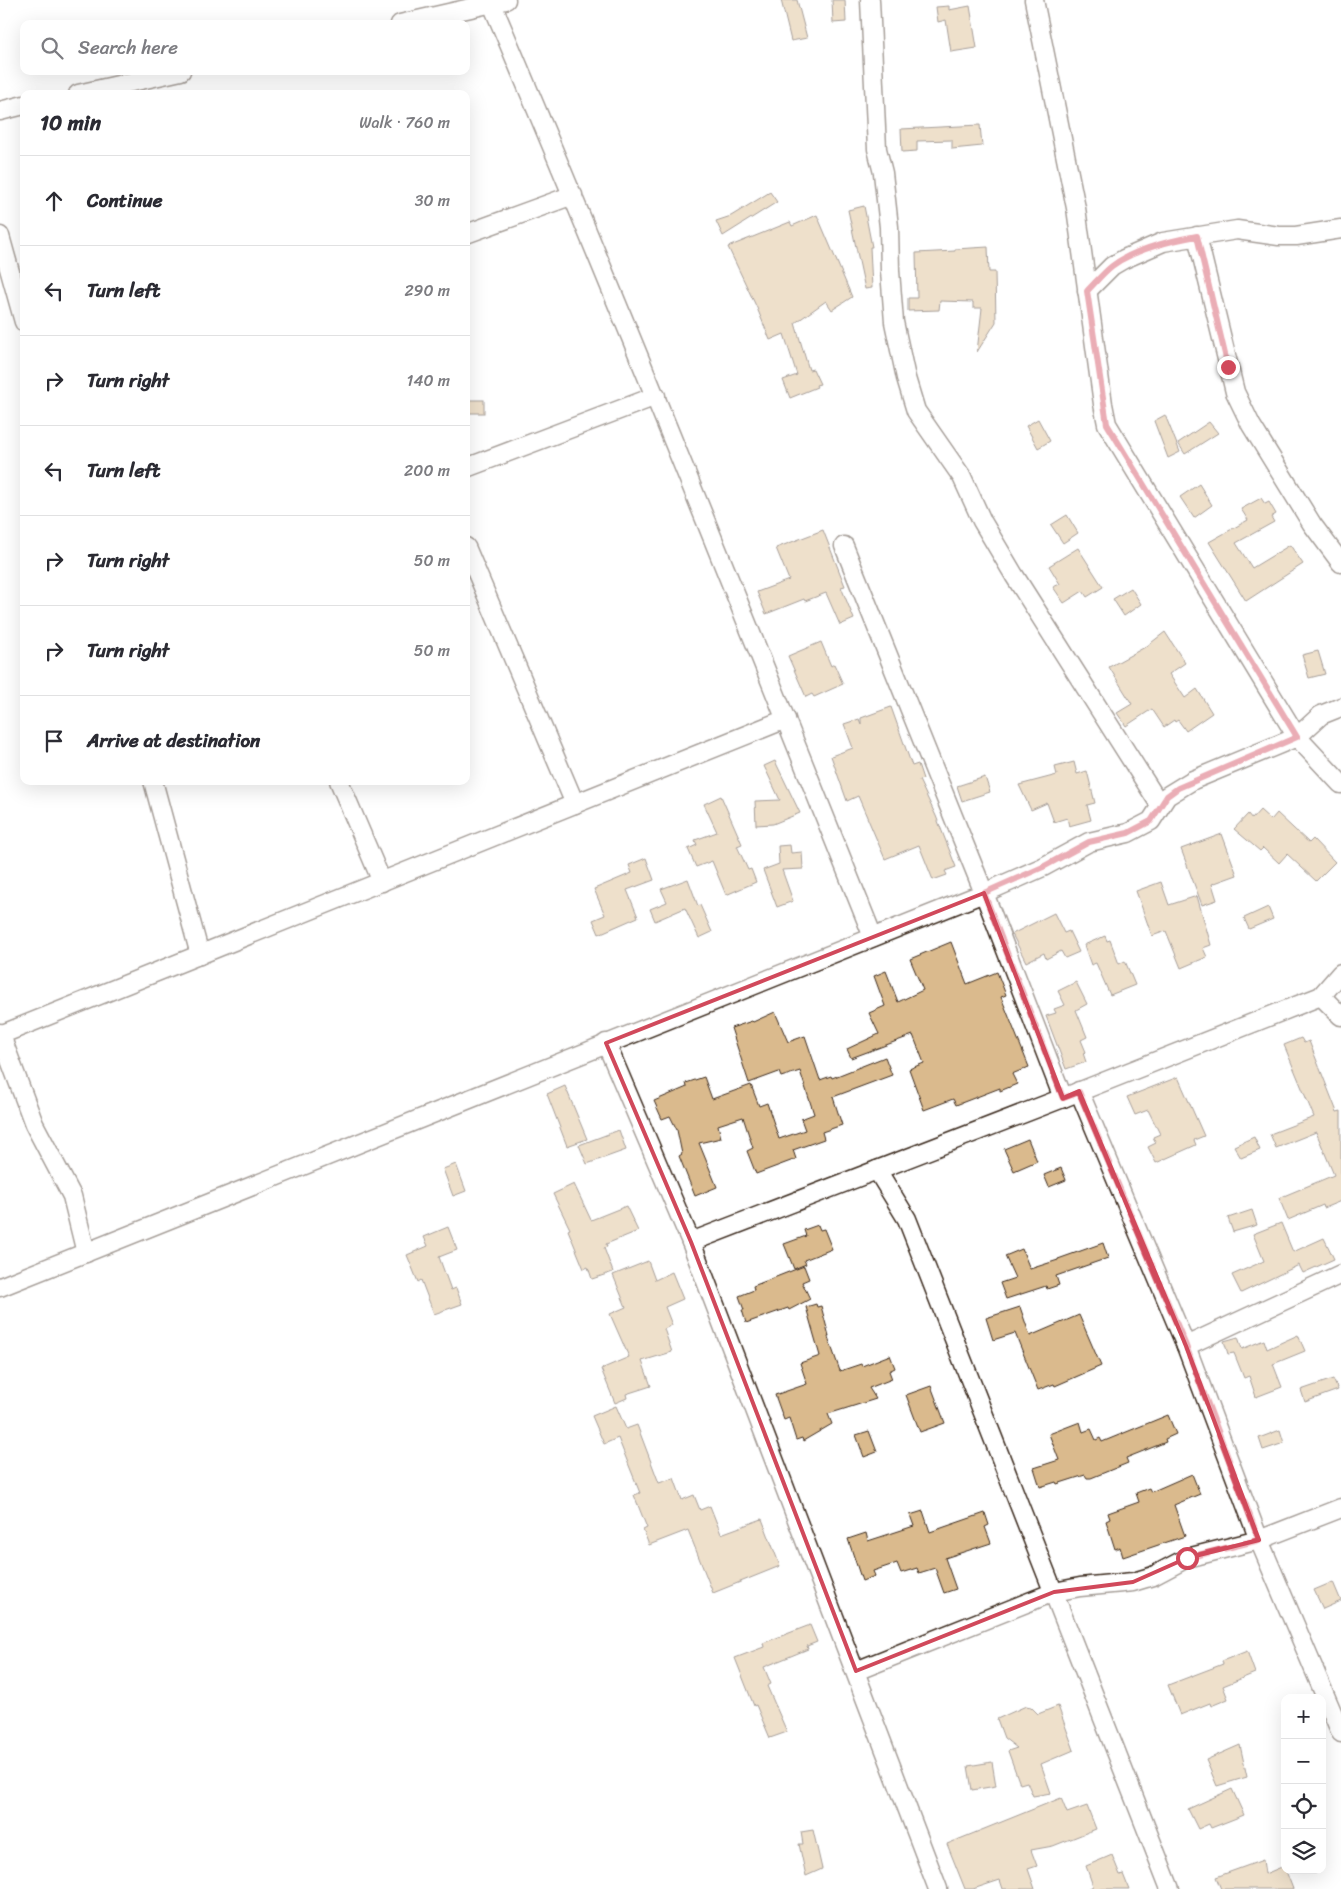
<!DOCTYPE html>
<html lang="en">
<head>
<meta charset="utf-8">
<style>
	:root { --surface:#fff; --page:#f2f2f3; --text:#2b2b33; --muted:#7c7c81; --line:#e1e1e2 }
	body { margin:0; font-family:Sriracha,sans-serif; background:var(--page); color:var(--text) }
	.controls { position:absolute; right:15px; bottom:15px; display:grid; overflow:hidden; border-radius:10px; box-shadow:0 5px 20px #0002 }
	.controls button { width:45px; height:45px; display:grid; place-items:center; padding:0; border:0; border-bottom:1px solid var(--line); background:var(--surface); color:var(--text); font:25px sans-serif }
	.stop { position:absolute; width:15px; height:15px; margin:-11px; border:4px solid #d1495b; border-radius:50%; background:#fff }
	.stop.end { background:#d1495b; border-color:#fff; box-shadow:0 1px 5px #0008 }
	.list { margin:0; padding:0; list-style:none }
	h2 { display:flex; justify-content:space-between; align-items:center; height:65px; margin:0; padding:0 20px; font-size:21px }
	h2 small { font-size:16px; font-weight:400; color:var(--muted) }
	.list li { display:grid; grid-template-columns:32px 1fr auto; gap:15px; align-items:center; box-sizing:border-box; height:90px; padding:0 20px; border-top:1px solid var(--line) }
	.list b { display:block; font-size:19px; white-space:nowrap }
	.list em { font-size:16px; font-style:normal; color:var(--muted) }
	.icon { flex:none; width:28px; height:28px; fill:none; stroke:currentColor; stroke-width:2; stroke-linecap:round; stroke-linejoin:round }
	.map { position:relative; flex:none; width:1341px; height:1889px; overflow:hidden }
	.search { position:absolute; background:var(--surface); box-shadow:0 5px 20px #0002; left:20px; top:20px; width:450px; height:55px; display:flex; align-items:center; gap:12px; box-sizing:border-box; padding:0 18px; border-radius:10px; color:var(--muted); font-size:19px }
	.panel { position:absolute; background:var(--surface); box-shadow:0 5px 20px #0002; left:20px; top:90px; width:450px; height:695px; border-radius:10px }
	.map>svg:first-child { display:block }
</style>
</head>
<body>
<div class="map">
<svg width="1341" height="1889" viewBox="0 0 1341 1889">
	<rect width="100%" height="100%" fill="#fff"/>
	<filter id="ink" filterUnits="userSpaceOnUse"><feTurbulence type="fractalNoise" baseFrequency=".02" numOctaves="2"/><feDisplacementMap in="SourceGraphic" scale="10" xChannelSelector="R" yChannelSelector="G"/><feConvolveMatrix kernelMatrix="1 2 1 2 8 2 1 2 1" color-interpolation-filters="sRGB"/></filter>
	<g filter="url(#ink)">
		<g fill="#daba8d" stroke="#3b2a1e">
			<path d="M781,0h16l10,38 -16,3z"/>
			<path d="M832,0h13l1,22 -13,1z"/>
			<path d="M949,6v4l21,-4 7,42 -26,4 -5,-32 -8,2 -2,-15z"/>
			<path d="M980,125l2,21 -30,3v-9l-35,1v10l-15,1 -1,-23z"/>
			<path d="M770,192l7,10 -54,34 -7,-15 15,-5z"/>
			<path d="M864,206l8,41h-2l2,41 -7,1 -17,-79z"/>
			<path d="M817,215l35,82 -20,13 -6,-9 -31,22 14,47 4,-1 7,15 -4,1 1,2 -27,11 -7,-18 14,-5 -13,-41 -14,6 -13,-32 -29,-61 62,-25 2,4z"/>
			<path d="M988,247l1,25h6l1,50 -19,30 5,-44h-9v-6l-33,-1 -1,9 -31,1v-13h9l-1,-45 39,-2v-2z"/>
			<rect x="469" y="400" width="15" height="13"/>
			<path d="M1165,415l15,37 -12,6 -14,-37z"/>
			<path d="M1038,419l12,22 -12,7 -12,-22z"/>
			<path d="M1209,422l9,11 -33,21 -7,-11z"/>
			<path d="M1199,484l13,21 -18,13 -14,-21z"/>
			<path d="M1261,498l4,6 4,-2 7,12 -5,3 3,5 -38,21 16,25 38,-23 13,19 -57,37 -37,-59 39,-22 -7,-11z"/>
			<path d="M1067,515l11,18 -15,10 -12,-18z"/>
			<path d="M823,530l22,56 -4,1 13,32 -14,6 -14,-32 -21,8 -1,-2 -38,15 -9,-22 32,-12 -13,-32z"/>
			<path d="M1078,548l25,39 -16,10 -4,-6 -19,12 -11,-16 7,-3 -11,-18z"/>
			<path d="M1131,588l10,16 -17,12 -11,-17z"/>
			<path d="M1165,632l20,31 -16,11 16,24 12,-9 15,24 -26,18 -8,-11 -3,2 -1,-2 -10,7 -12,-18 -26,17 -9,-13 15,-9 -23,-37 38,-21z"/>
			<path d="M821,642l10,24 3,-2 9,20 -29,13 -2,-3 -6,3 -18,-41z"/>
			<path d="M1318,651l7,23 -16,4 -7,-23z"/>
			<path d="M891,707l21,59 6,-2 5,15 -4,1 17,36 20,51 -11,4 2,4 -14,5 -14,-35 -34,14 -27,-63 -11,5 -16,-45 22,-8 -9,-24 15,-5 2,5v-6z"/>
			<path d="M775,761l25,52 -27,11 -17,1 -1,-24 25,-1 -16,-34z"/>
			<path d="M1074,762l3,12 10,-3 8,32 -8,2 4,15 -22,6 -2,-8 -13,4 -7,-19 -16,7 -12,-25 38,-10 -2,-8z"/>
			<path d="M985,777l5,15 -28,9 -5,-15z"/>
			<path d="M721,796l21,48 -5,2 11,24 3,-1 5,13 -30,13 -14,-34 -16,6 -8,-18 9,-4 -2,-5 22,-8 -13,-28z"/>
			<path d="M1260,810l11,10 6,-7 32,30 4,-4 22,23 -19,19 -29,-27 -8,9 -16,-15 -3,3 -26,-22 14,-15 4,5z"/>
			<path d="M1222,834l15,41 -25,9 5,16 -15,5 -21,-56z"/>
			<path d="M790,845l1,8 11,-1 1,17 -21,1 11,31 -16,6 -14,-37 16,-6 -1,-18z"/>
			<path d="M646,858l8,22 -27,10 11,27 -39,17 -6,-14 12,-5 -11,-26 38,-16 -3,-8z"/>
			<path d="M688,879l10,27 2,-1 12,27 -13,6 -14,-30 -30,13 -5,-12 17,-7 -6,-13z"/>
			<path d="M1161,882l8,23 28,-9 14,49 -8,3 4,9 -26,11 -15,-37 -14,5 -16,-45z"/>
			<path d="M1268,907l5,12 -24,10 -5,-11z"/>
			<path d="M1054,913l10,20 5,-2 10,21 -14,6 -4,-7 -15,8 -2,-6 -18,9 -14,-28z"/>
			<path d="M1105,936l2,5 3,-1 9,24 6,-3 10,24 -25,10 -14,-32 -5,2 -7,-20z"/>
			<path d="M951,942l16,42 30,-12 9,23 -5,2 28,70 -17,7 5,10 -17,7v-3l-44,17 -3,-6 -29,11 -15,-41 15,-6 -11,-28 -62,23 -4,-9 32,-15 -10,-21 16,-7 -11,-30 12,-5 12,31 25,-12 -13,-31z"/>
			<path d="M1076,982l11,22 -11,6 11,27 -6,3 5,12 -3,1 3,9 -20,7 -20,-53 10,-3 -2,-4 11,-4 -7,-14z"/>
			<path d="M775,1012l13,30 17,-6 15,44 11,-4 1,2 53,-21 7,18 -59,22 9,28 -20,7 2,7 -31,11 3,9 -40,15 -9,-23 6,-3 -10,-31 -25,8 3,13 -22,5 18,44 -22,9 -16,-40 3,-2 -5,-24 -7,-14 -8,3 -8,-18 33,-14 -1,-4 18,-6 8,22 39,-14 8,21 8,-3 12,36 26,-9 -4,-11 13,-5 -14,-43 -19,6 -2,-5 -30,11 -18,-55 21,-7 1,1z"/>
			<path d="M1301,1038l3,5 5,-2 28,71 4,-1v90l-17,7 -1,-3 -35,15 -9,-22 55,-23 -18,-43 -40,16 -6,-14 44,-17 -30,-72z"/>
			<path d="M1178,1077l26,59 -10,4 2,5 -40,18 -8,-16 8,-4 -3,-6 7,-3 -12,-24 -13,5 -8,-18z"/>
			<path d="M565,1086l22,53 -20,7 -20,-52z"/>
			<path d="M619,1130l7,20 -39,14 -8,-19z"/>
			<path d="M1254,1137l6,13 -19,8 -7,-12z"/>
			<path d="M1028,1139l9,22 -23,10 -10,-22z"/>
			<path d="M456,1164l10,27 -13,5 -10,-27z"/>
			<path d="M1061,1168l5,12 -17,7 -5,-12z"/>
			<path d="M574,1184l17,36 35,-14 12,25 -32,13 1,3 -3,1 9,24 -21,7 -4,-12 -4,2 -16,-39 2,-1 -17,-35z"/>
			<path d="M1252,1210l5,15 -24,7 -5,-14z"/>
			<path d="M1281,1223l12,29 31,-14 10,21 -31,14 -4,-8 -58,28 -9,-18 32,-14 -11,-27z"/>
			<path d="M818,1225l2,5 4,-1 8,20 -28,11 2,4 -12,5 -10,-25 22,-8 -2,-6z"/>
			<path d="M448,1227l9,23 -18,7 12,33 5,-2 6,16 -28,10 -13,-34 -3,2 -11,-27 21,-9 -4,-9z"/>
			<path d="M1103,1243l5,15 -52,18 3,9 -12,4 -1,-3 -40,13 -6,-16 15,-5 -10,-22 17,-7 8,20 28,-9v-1z"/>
			<path d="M648,1261l7,19 17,-8 11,27 -18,8 7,18 -8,4 8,23 -30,9 9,25 -25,8 1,4 -12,5 -14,-34 28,-12 -19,-43 16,-7 -13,-32z"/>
			<path d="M804,1266l5,13 -7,3 8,17 -21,11 -1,-2 -42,15 -4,-13h2l-5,-14 15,-6 -1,-4z"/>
			<path d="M816,1304l1,3 4,-1 8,30 -1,1 12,34 21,-7 1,2 28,-11 5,13 -6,3 3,8 -23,9 7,11 -48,15 4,10 -29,17 -1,-3 -6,2 -7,-22 -5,2 -9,-25 32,-11 -7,-21 20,-7 -14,-49z"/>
			<path d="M1020,1307l10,29 49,-21 22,51 -46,20 -1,-2 -16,6 -23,-57 -22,7 -7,-22z"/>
			<path d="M1298,1335l7,16 -32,13 9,23 -26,10 -7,-21 -5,2 -10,-25 -6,1 -4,-13 14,-4 4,12 22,-9 3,9z"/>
			<path d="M1333,1379l5,11 -33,12 -4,-12z"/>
			<path d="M931,1386l14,37 -25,9 -14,-37z"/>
			<path d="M616,1406l10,23 11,-4 22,58 15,-5 8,22 12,-5 6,15 10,-4 11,28 41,-15 18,47 -67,27 -25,-63 -39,15 -6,-15 4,-2 -13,-33 6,-2 -22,-55 -14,6 -12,-28z"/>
			<path d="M1168,1415l8,19 -11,5 1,3 -40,16 2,5 -37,15h-4l-2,-3 -28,9 -1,-2 -16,5 -6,-19 25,-8 -10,-26 31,-12 3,10 8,-3 5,11 4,-2 2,4z"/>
			<path d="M1280,1430l4,13 -21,7 -4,-12z"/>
			<path d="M869,1431l8,21 -13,5 -8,-22z"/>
			<path d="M1192,1474l8,20 -26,11 11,31 -62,21 -3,-10 -5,2 -9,-28 4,-2 -2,-6 31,-11 -3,-9 13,-5 2,4z"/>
			<path d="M923,1511l7,21 55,-19 4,12 -4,2 6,16 -46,15 11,31 -12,4 -9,-25 -16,5 -2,-5 -16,5 -4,-10 -24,8 2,5 -13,5 -14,-42 18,-6 2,8 46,-15 -4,-11z"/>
			<path d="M1333,1582l8,19 -18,8 -9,-19z"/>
			<path d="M810,1625l7,17 -10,4 1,3 -44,18 7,17 -4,2 20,46 -17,6 -14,-33 -2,1 -19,-48 29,-11 -1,-4z"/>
			<path d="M1247,1651l8,22 -32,13 5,13 -17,7 -1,-3 -30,12 -12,-30 55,-21 -1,-3z"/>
			<path d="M1026,1706l5,1 7,7 20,-8 16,44 -33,14 10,29 -18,3 -6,-14 -7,2 -12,-33 9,-3 -13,-10 -7,-19z"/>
			<path d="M1240,1745l7,32 -30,9 -11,-26z"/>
			<path d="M992,1762l4,24 -24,4 -4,-24z"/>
			<path d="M1232,1789l12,26 -33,13 -2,-4 -11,5 -10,-20z"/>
			<path d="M1061,1798l6,15 20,-7 9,23 -43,17 -22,4 6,16 -9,3 7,20h-32l-3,-9 -27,9h-8l-18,-45z"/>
			<path d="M813,1830l9,39 -16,7 -7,-32h4l-2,-12z"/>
			<path d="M1112,1855l8,20 3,-1 6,15h-41l5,-3 -7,-20z"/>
			<path d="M1263,1860l2,14 19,-8 9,23h-72l-5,-12z"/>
		</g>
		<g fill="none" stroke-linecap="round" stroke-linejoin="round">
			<defs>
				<g id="minor">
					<path d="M870,0l7,149 6,24 6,54 1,44 4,51 12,56 10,33 46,66 20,44 32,54 146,230"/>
					<path d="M1034,0l42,208 27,196 4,20 190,313 44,47"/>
					<path d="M492,4c131,309 256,621 381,933"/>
					<path d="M400,24l106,-24"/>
					<path d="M78,94l103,-23"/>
					<path d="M0,111l24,-6"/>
					<path d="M466,234l107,-39"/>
					<path d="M0,236l24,86"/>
					<path d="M1197,236l38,156 16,33 61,99 29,39"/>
					<path d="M1087,291l25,-25 12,-7 39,-17 74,-12 42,6h17l45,-7"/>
					<path d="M466,468l190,-72"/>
					<path d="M844,546l140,347 79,205"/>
					<path d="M466,547l109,257"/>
					<path d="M153,781l47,174"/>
					<path d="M339,781l43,101"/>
					<path d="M1321,996l20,20"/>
					<path d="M0,1033l34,91 38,72 14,57"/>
					<path d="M0,1035l786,-316"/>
					<path d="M606,1043l85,199 247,647"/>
					<path d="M1079,1091l107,255 73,194 82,193"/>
					<path d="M877,1170l30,49 263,670"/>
					<path d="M691,1242l372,-144 258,-102 20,-23"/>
					<path d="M0,1287l984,-394 59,-26 46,-25 39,-9 23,-12 16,-25 26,-16 104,-43 24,-22 20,-8"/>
					<path d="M1186,1346l155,-72"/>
					<path d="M856,1671l198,-79 26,-5 53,-5 20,-6 34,-18 72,-18 82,-32"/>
				</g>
			</defs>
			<use href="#minor" stroke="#3b2a1e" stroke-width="21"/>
			<use href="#minor" stroke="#fff" stroke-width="18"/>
		</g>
	</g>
	<g fill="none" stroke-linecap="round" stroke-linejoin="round" filter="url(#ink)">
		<path stroke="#d1495b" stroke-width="6" d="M1187,1558l72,-18 -73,-194 -107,-254 -16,6 -79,-205 59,-26 46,-25 39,-9 23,-12 16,-25 11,-8 119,-51 -190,-313 -20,-133c8,-8 16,-18 25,-25 22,-17 57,-25 85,-30l31,131"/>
	</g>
	<path d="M0 0H1341V1889H0ZM984,893l79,205 16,-7 107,255 73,194 -72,18 -54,24 -79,10 -198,79 -165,-429 -85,-199z" fill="#fff" fill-opacity=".55" fill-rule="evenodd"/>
	<path fill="none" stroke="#d1495b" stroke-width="4" stroke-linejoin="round" d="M984,893l79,205 16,-7 107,255 73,194 -72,18 -54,24 -79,10 -198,79 -165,-429 -85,-199z"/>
</svg>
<div class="controls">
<button>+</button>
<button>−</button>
<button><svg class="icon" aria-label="locate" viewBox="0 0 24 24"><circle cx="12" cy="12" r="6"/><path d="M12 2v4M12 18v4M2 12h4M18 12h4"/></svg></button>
<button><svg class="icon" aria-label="layers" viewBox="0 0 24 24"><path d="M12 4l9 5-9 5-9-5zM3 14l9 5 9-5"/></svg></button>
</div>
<div class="stop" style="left:1187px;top:1558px"></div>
<div class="stop end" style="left:1228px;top:367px"></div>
<div class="search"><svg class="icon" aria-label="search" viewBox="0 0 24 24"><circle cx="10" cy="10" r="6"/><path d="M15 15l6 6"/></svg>Search here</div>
<section class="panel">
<h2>10 min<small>Walk · 760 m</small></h2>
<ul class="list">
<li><svg class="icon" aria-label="ahead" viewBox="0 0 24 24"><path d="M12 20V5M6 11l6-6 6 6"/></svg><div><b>Continue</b></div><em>30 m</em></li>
<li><svg class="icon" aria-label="left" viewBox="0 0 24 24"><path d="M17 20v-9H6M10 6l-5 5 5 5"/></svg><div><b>Turn left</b></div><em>290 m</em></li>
<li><svg class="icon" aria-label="right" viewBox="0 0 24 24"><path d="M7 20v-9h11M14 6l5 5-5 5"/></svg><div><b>Turn right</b></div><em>140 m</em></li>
<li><svg class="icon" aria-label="left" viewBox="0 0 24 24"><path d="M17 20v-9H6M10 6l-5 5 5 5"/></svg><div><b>Turn left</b></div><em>200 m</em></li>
<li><svg class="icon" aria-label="right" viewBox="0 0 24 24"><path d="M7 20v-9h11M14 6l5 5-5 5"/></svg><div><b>Turn right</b></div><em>50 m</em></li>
<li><svg class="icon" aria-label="right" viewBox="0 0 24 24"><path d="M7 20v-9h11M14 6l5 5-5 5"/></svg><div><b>Turn right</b></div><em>50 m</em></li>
<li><svg class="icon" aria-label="arrive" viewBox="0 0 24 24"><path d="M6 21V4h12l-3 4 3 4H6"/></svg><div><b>Arrive at destination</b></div></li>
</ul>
</section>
</div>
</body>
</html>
